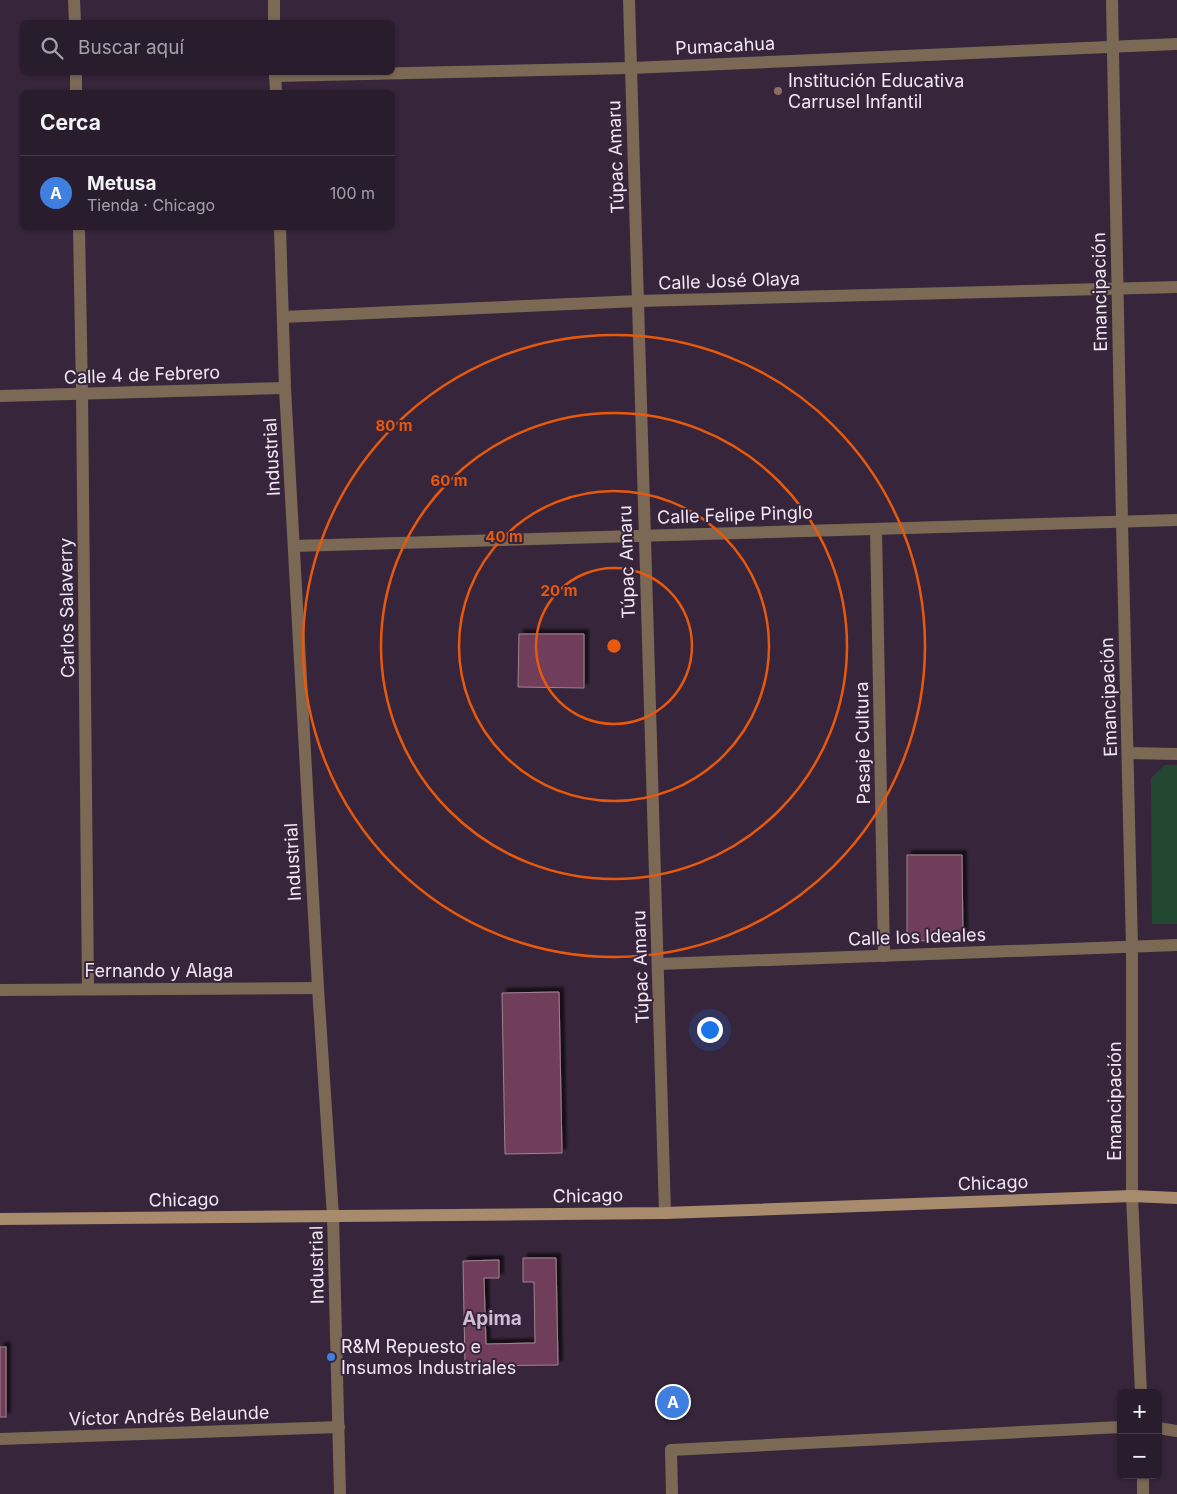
<!DOCTYPE html>
<html lang="es">
<head>
<meta charset="utf-8">
<style>
	:root { --surface:#291c2c; --page:#312534; --text:#f1f3f6; --muted:#a5a1a9; --line:#453a48; --accent:#ea580c }
	body { margin:0; font-family:Inter,sans-serif; background:var(--page); color:var(--text) }
	.controls { position:absolute; right:15px; bottom:15px; display:grid; overflow:hidden; border-radius:8px; box-shadow:0 1px 4px #0004 }
	.controls button { width:45px; height:45px; display:grid; place-items:center; padding:0; border:0; border-bottom:1px solid var(--line); background:var(--surface); color:var(--text); font:25px sans-serif }
	.you { position:absolute; left:709px; top:1029px; width:18px; height:18px; margin:-12px; border:4px solid #fff; border-radius:50%; background:#1a73e8; box-shadow:0 0 0 8px #1a73e833 }
	.badge { display:grid; place-items:center; width:32px; height:32px; border-radius:50%; background:var(--accent); color:#fff; font-size:16px; font-weight:700 }
	.pin { position:absolute; translate:-50% -50%; border:2px solid #fff; box-shadow:0 1px 5px #0006 }
	.list { margin:0; padding:0; list-style:none }
	h2 { display:flex; justify-content:space-between; align-items:center; height:65px; margin:0; padding:0 20px; font-size:21px }
	h2 small { font-size:16px; font-weight:400; color:var(--muted) }
	.list li { display:grid; grid-template-columns:32px 1fr auto; gap:15px; align-items:center; box-sizing:border-box; height:75px; padding:0 20px; border-top:1px solid var(--line) }
	.list b { display:block; font-size:19px; white-space:nowrap }
	.list p { margin:0; font-size:16px; white-space:nowrap; color:var(--muted) }
	.list em { font-size:16px; font-style:normal; color:var(--muted) }
	.icon { flex:none; width:28px; height:28px; fill:none; stroke:currentColor; stroke-width:2; stroke-linecap:round; stroke-linejoin:round }
	.map { position:relative; flex:none; width:1177px; height:1494px; overflow:hidden }
	.search { position:absolute; background:var(--surface); box-shadow:0 1px 4px #0004; left:20px; top:20px; width:375px; height:55px; display:flex; align-items:center; gap:12px; box-sizing:border-box; padding:0 18px; border-radius:8px; color:var(--muted); font-size:19px }
	.panel { position:absolute; background:var(--surface); box-shadow:0 1px 4px #0004; left:20px; top:90px; width:375px; height:140px; border-radius:8px }
	.map>svg:first-child { display:block }
</style>
</head>
<body>
<div class="map">
<svg width="1177" height="1494" viewBox="0 0 1177 1494">
	<defs>
		<filter id="shadow"><feDropShadow dx="4.5" dy="-4.5" stdDeviation="1" flood-color="#0009"/></filter>
	</defs>
	<rect width="100%" height="100%" fill="#37263b"/>
	<path fill="#234832" d="M1165,765h12v159h-25l-1,-146z"/>
	<g fill="#703d5a" stroke="#a08292" filter="url(#shadow)">
		<path d="M519,634h65v54l-66,-1z"/>
		<path d="M907,855h55l1,85 -56,1z"/>
		<path d="M559,992l3,161 -57,1 -3,-161z"/>
		<path d="M523,1258h33l2,107 -93,1 -2,-105 36,-1v18h-15l2,66 49,-1 -1,-61h-11z"/>
		<rect x="0" y="1347" width="6" height="70"/>
	</g>
	<g fill="none" stroke-linecap="round" stroke-linejoin="round">
		<path stroke="#7b6956" stroke-width="12" d="M671,1450l1,44"/>
		<g stroke="#7b6956" stroke-width="12">
			<path d="M74,0l1,22"/>
			<path d="M274,0v22"/>
			<path d="M629,0l36,1213"/>
			<path d="M1112,0l10,522 10,425v249l9,197"/>
			<path d="M76,72v20"/>
			<path d="M275,72l1,20"/>
			<path d="M275,76l356,-8 546,-24"/>
			<path d="M79,228l3,166 6,595"/>
			<path d="M280,228l5,160 33,600 15,228 7,278"/>
			<path d="M283,317l355,-16 539,-14"/>
			<path d="M0,396l285,-8"/>
			<path d="M876,529l8,427"/>
			<path d="M294,546l883,-26"/>
			<path d="M1128,753l49,1"/>
			<path d="M658,964l519,-19"/>
			<path d="M0,990l318,-2"/>
			<path d="M1158,1428l19,3"/>
			<path d="M0,1439l339,-12"/>
			<path d="M671,1450l450,-23"/>
			<path d="M1143,1475v19"/>
		</g>
		<path stroke="#a78b6c" stroke-width="12" d="M0,1219l665,-6 467,-17 45,2"/>
	</g>
	<g fill="none" stroke="#e8590c" stroke-width="2.5">
		<circle cx="614" cy="646" r="78"/>
		<circle cx="614" cy="646" r="155"/>
		<circle cx="614" cy="646" r="233"/>
		<circle cx="614" cy="646" r="311"/>
	</g>
	<circle fill="#8d6e63" stroke="#37263b" stroke-width="2" cx="778" cy="91" r="5"/>
	<circle fill="#3f7fe0" stroke="#37263b" stroke-width="2" cx="331" cy="1357" r="5"/>
	<g text-anchor="middle" stroke-width="4" stroke-linejoin="round" paint-order="stroke">
		<g font-size="18" fill="#f2e7f5" stroke="#37263b">
			<text transform="translate(725 46) rotate(-3)" y="6">Pumacahua</text>
			<text transform="translate(616 157) rotate(-92)" y="6">Túpac Amaru</text>
			<text transform="translate(729 281) rotate(-2)" y="6">Calle José Olaya</text>
			<text transform="translate(1100 292) rotate(-91)" y="6">Emancipación</text>
			<text transform="translate(142 375) rotate(-2)" y="6">Calle 4 de Febrero</text>
			<text transform="translate(272 457) rotate(-93)" y="6">Industrial</text>
			<text transform="translate(735 515) rotate(-2)" y="6">Calle Felipe Pinglo</text>
			<text transform="translate(627 562) rotate(-92)" y="6">Túpac Amaru</text>
			<text transform="translate(67 608) rotate(-91)" y="6">Carlos Salaverry</text>
			<text transform="translate(1109 697) rotate(-92)" y="6">Emancipación</text>
			<text transform="translate(863 743) rotate(-91)" y="6">Pasaje Cultura</text>
			<text transform="translate(293 862) rotate(-93)" y="6">Industrial</text>
			<text transform="translate(917 937) rotate(-2)" y="6">Calle los Ideales</text>
			<text transform="translate(641 967) rotate(-92)" y="6">Túpac Amaru</text>
			<text x="159" y="977">Fernando y Alaga</text>
			<text transform="translate(1115 1101) rotate(-90)" y="6">Emancipación</text>
			<text transform="translate(993 1183) rotate(-2)" y="6">Chicago</text>
			<text transform="translate(588 1196) rotate(-1)" y="6">Chicago</text>
			<text transform="translate(184 1200) rotate(-1)" y="6">Chicago</text>
			<text transform="translate(317 1265) rotate(-91)" y="6">Industrial</text>
			<text transform="translate(169 1416) rotate(-2)" y="6">Víctor Andrés Belaunde</text>
		</g>
		<g font-size="18" fill="#f2e7f5" stroke="#37263b" text-anchor="start">
			<text x="788" y="87">Institución Educativa<tspan x="788" dy="21">Carrusel Infantil</tspan></text>
			<text x="341" y="1353">R&amp;M Repuesto e<tspan x="341" dy="21">Insumos Industriales</tspan></text>
		</g>
		<g font-size="19" font-weight="bold" fill="#d1bbd6" stroke="#37263b">
			<text x="492" y="1325">Apima</text>
		</g>
	</g>
	<circle cx="614" cy="646" r="8" fill="#e8590c" stroke="#37263b" stroke-width="2.5"/>
	<g font-size="15" text-anchor="middle" font-weight="bold" fill="#e8590c" stroke="#37263b" stroke-width="4" stroke-linejoin="round" paint-order="stroke">
		<text x="394" y="431">80 m</text>
		<text x="449" y="486">60 m</text>
		<text x="504" y="542">40 m</text>
		<text x="559" y="596">20 m</text>
	</g>
</svg>
<div class="controls">
<button>+</button>
<button>−</button>
</div>
<div class="you"></div>
<div class="pin badge" style="left:673px;top:1402px;background:#3f7fe0">A</div>
<div class="search"><svg class="icon" aria-label="search" viewBox="0 0 24 24"><circle cx="10" cy="10" r="6"/><path d="M15 15l6 6"/></svg>Buscar aquí</div>
<section class="panel">
<h2>Cerca<small></small></h2>
<ul class="list">
<li><span class="badge" style="background:#3f7fe0">A</span><div><b>Metusa</b><p>Tienda · Chicago</p></div><em>100 m</em></li>
</ul>
</section>
</div>
</body>
</html>
